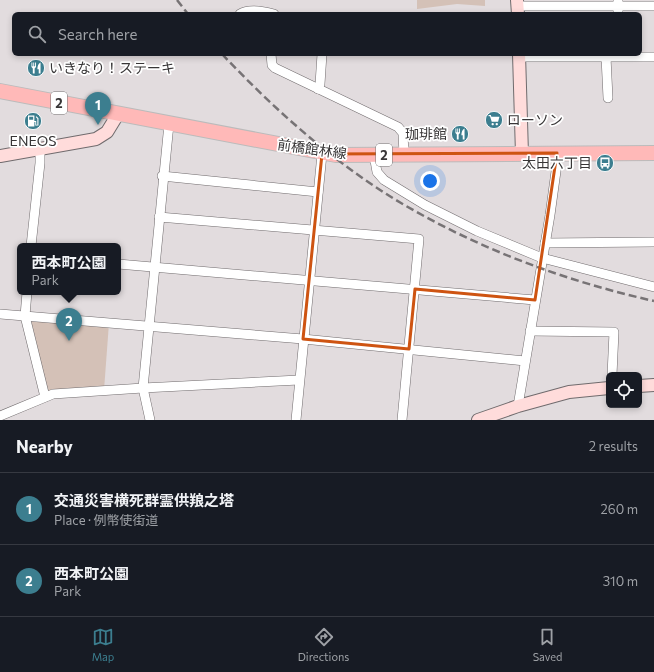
<!DOCTYPE html>
<html lang="en">
<head>
<meta charset="utf-8">
<style>
	:root { --surface:#171b24; --page:#20242c; --text:#f1f3f6; --muted:#9ea1a6; --line:#363941; --accent:#3c7e8f }
	body { margin:0; font-family:Commissioner,"Noto Sans JP",sans-serif; background:var(--page); color:var(--text) }
	.controls { position:absolute; right:12px; bottom:12px; display:grid; overflow:hidden; border-radius:6px; box-shadow:0 2px 6px #0003 }
	.controls button { width:36px; height:36px; display:grid; place-items:center; padding:0; border:0; border-bottom:1px solid var(--line); background:var(--surface); color:var(--text); font:20px sans-serif }
	.you { position:absolute; left:430px; top:181px; width:14px; height:14px; margin:-10px; border:3px solid #fff; border-radius:50%; background:#1a73e8; box-shadow:0 0 0 6px #1a73e833 }
	.badge { display:grid; place-items:center; width:26px; height:26px; border-radius:50%; background:var(--accent); color:#fff; font-size:13px; font-weight:700 }
	.pin { position:absolute; translate:-50% -33px; filter:drop-shadow(0 1px 2px #0008) }
	.pin::after { content:''; position:absolute; top:21px; width:14px; height:12px; background:inherit; clip-path:polygon(0 0,100% 0,50% 100%) }
	.popup { position:absolute; left:17px; top:243px; width:104px; height:52px; box-sizing:border-box; display:grid; place-content:center; border-radius:6px; background:var(--surface); filter:drop-shadow(0 1px 3px #0005); font-size:13px; white-space:nowrap; color:var(--muted) }
	.popup b { font-size:15px; color:var(--text) }
	.popup::after { content:''; position:absolute; left:50%; top:100%; margin-left:-8px; border:8px solid transparent; border-top-color:var(--surface) }
	.list { margin:0; padding:0; list-style:none }
	h2 { display:flex; justify-content:space-between; align-items:center; height:52px; margin:0; padding:0 16px; font-size:17px }
	h2 small { font-size:13px; font-weight:400; color:var(--muted) }
	.list li { display:grid; grid-template-columns:26px 1fr auto; gap:12px; align-items:center; box-sizing:border-box; height:72px; padding:0 16px; border-top:1px solid var(--line) }
	.list b { display:block; font-size:15px; white-space:nowrap }
	.list p { margin:0; font-size:13px; white-space:nowrap; color:var(--muted) }
	.list em { font-size:13px; font-style:normal; color:var(--muted) }
	.icon { flex:none; width:22px; height:22px; fill:none; stroke:currentColor; stroke-width:2; stroke-linecap:round; stroke-linejoin:round }
	.map { position:relative; flex:none; width:654px; height:420px; overflow:hidden }
	.search { position:absolute; background:var(--surface); box-shadow:0 2px 6px #0003; left:12px; right:12px; top:12px; height:44px; display:flex; align-items:center; gap:10px; box-sizing:border-box; padding:0 14px; border-radius:6px; color:var(--muted); font-size:15px }
	.sheet { height:196px; background:var(--surface) }
	nav { display:flex; justify-content:space-around; align-items:center; box-sizing:border-box; height:56px; border-top:1px solid var(--line); background:var(--surface); font-size:11px; color:var(--muted) }
	nav a { display:grid; justify-items:center; gap:2px }
	nav .on { color:var(--accent) }
	.map>svg:first-child { display:block }
</style>
</head>
<body>
<div class="map">
<svg width="654" height="420" viewBox="0 0 654 420">
	<rect width="100%" height="100%" fill="#e2dcde"/>
	<g fill="#d4c1b7">
		<path d="M417,0h68v6l-28,-2 -40,5z"/>
		<path d="M25,316l84,7 -5,67 -59,7z"/>
	</g>
	<g fill="none" stroke-linecap="round" stroke-linejoin="round">
		<defs>
			<g id="street">
				<path d="M618,0v14"/>
				<path d="M517,6h137"/>
				<path d="M240,14c9,-6 23,-3 34,0"/>
				<path d="M271,54l1,11 3,3 123,59 5,6 1,22"/>
				<path d="M519,57h135"/>
				<path d="M606,57l2,41"/>
				<path d="M318,89l2,-5 2,-30"/>
				<path d="M374,155l3,17 7,8 41,25 52,26 65,27 112,29"/>
				<path d="M162,176l156,16"/>
				<path d="M159,217l260,22 -17,181"/>
				<path d="M545,243l109,-1"/>
				<path d="M31,246l9,-83v-13"/>
				<path d="M118,264l417,36"/>
				<path d="M27,292l-2,24 20,81"/>
				<path d="M0,314l303,25 222,22"/>
				<path d="M530,331l84,1 -2,43"/>
				<path d="M518,406l32,-191 7,-51v-11"/>
				<path d="M0,416l53,-22 90,-6 156,-8"/>
				<path d="M150,420l-7,-32 26,-264"/>
				<path d="M296,420l26,-266"/>
			</g>
			<g id="secondary">
				<path d="M517,0l1,14"/>
				<path d="M519,54l3,100"/>
				<path d="M0,156l96,-17 11,-7 11,-18"/>
				<path d="M639,386l15,-1"/>
				<path d="M478,420l40,-14 51,-14 40,-4"/>
			</g>
			<path id="primary" d="M0,91l336,64 318,-2"/>
		</defs>
		<use href="#street" stroke="#706b6d" stroke-width="10"/>
		<use href="#secondary" stroke="#706b6d" stroke-width="14"/>
		<use href="#primary" stroke="#bbb" stroke-width="16"/>
		<use href="#street" stroke="#fff" stroke-width="9"/>
		<use href="#secondary" stroke="#ffdcdb" stroke-width="12"/>
		<use href="#primary" stroke="#ffb9b8" stroke-width="14"/>
		<g stroke="#777375" stroke-width="2.5" stroke-dasharray="8 4" stroke-linecap="butt">
			<path d="M177,0l11,14"/>
			<path d="M222,54c53,56 112,109 179,149 78,46 164,78 253,98"/>
		</g>
	</g>
	<path fill="none" stroke="#ce5412" stroke-width="3" stroke-linejoin="round" d="M557,153l-22,147 -120,-11 -6,60 -106,-10 19,-185z"/>
	<defs>
		<symbol id="restaurant-disc" viewBox="-11 -11 22 22"><circle r="9.5" fill="#3c7e8f" stroke="#fff"/><path d="M-5-6h1v4h1v-4h1v4h1v-4h1v5L-1.5 .5V6h-2V.5L-5-1ZM5-6V6H3V1.5H1.5Q1.5-4 5-6Z" fill="#fff"/></symbol>
		<symbol id="supermarket-disc" viewBox="-11 -11 22 22"><circle r="9.5" fill="#3c7e8f" stroke="#fff"/><path d="M-6-5.5h2.5l.6 2H6L4.5 2H-2.5L-4.4-4H-6ZM-1.5 3.2a1.3 1.3 0 1 0 .1 0ZM3 3.2a1.3 1.3 0 1 0 .1 0Z" fill="#fff"/></symbol>
		<symbol id="fuel-disc" viewBox="-11 -11 22 22"><circle r="9.5" fill="#3c7e8f" stroke="#fff"/><path d="M-5.5-6h7V0h2V4h1.3V-2.5L3-4.5l.8-.8L6-3V5H2.5V1h-1V6h-7ZM-4.2-4.7v3.2H.2V-4.7Z" fill="#fff"/></symbol>
		<symbol id="bus-disc" viewBox="-11 -11 22 22"><circle r="9.5" fill="#3c7e8f" stroke="#fff"/><path d="M-5-6H5V4H4V6H2V4H-2V6H-4V4H-5ZM-3.5-4V0h7V-4ZM-3.5 1.2v1.5H-2V1.2ZM2 1.2v1.5H3.5V1.2Z" fill="#fff"/></symbol>
	</defs>
	<g fill-rule="evenodd">
		<use href="#restaurant-disc" x="26" y="58" width="20" height="20"/>
		<use href="#supermarket-disc" x="484" y="110" width="20" height="20"/>
		<use href="#fuel-disc" x="23" y="111" width="20" height="20"/>
		<use href="#restaurant-disc" x="450" y="124" width="20" height="20"/>
		<use href="#bus-disc" x="595" y="153" width="20" height="20"/>
	</g>
	<g text-anchor="middle" stroke-width="3.5" stroke-linejoin="round" paint-order="stroke">
		<g fill="#fff" stroke="#747273" stroke-width="1">
			<rect x="51" y="92" width="16" height="22" rx="3"/>
			<rect x="376" y="144" width="16" height="22" rx="3"/>
		</g>
		<g font-size="13" font-weight="bold" fill="#383637">
			<text x="59" y="108">2</text>
			<text x="384" y="160">2</text>
		</g>
		<g font-size="14" fill="#383637" stroke="#fff" text-anchor="start">
			<text x="49" y="73">いきなり！ステーキ</text>
			<text x="507" y="125">ローソン</text>
			<text x="447" y="139" text-anchor="end">珈琲館</text>
			<text x="33" y="146" text-anchor="middle">ENEOS</text>
			<text x="592" y="168" text-anchor="end">太田六丁目</text>
		</g>
		<g font-size="14" fill="#383637" stroke="#fff">
			<text transform="translate(312 149) rotate(8)" y="5">前橋館林線</text>
		</g>
	</g>
</svg>
<div class="controls">
<button><svg class="icon" aria-label="locate" viewBox="0 0 24 24"><circle cx="12" cy="12" r="6"/><path d="M12 2v4M12 18v4M2 12h4M18 12h4"/></svg></button>
</div>
<div class="you"></div>
<div class="pin badge" style="left:98px;top:125px">1</div>
<div class="pin badge" style="left:69px;top:341px">2</div>
<div class="popup"><b>西本町公園</b>Park</div>
<div class="search"><svg class="icon" aria-label="search" viewBox="0 0 24 24"><circle cx="10" cy="10" r="6"/><path d="M15 15l6 6"/></svg>Search here</div>
</div>
<section class="sheet">
<h2>Nearby<small>2 results</small></h2>
<ul class="list">
<li><span class="badge">1</span><div><b>交通災害横死群霊供羪之塔</b><p>Place · 例幣使街道</p></div><em>260 m</em></li>
<li><span class="badge">2</span><div><b>西本町公園</b><p>Park</p></div><em>310 m</em></li>
</ul>
</section>
<nav>
<a class="on"><svg class="icon" aria-label="map" viewBox="0 0 24 24"><path d="M3 6l6-2 6 2 6-2v14l-6 2-6-2-6 2zM9 4v14M15 6v14"/></svg>Map</a>
<a><svg class="icon" aria-label="directions" viewBox="0 0 24 24"><path d="M12 3l9 9-9 9-9-9zM9 14v-3h6M13 9l2 2-2 2"/></svg>Directions</a>
<a><svg class="icon" aria-label="saved" viewBox="0 0 24 24"><path d="M7 4h10v16l-5-4-5 4z"/></svg>Saved</a>
</nav>
</body>
</html>
